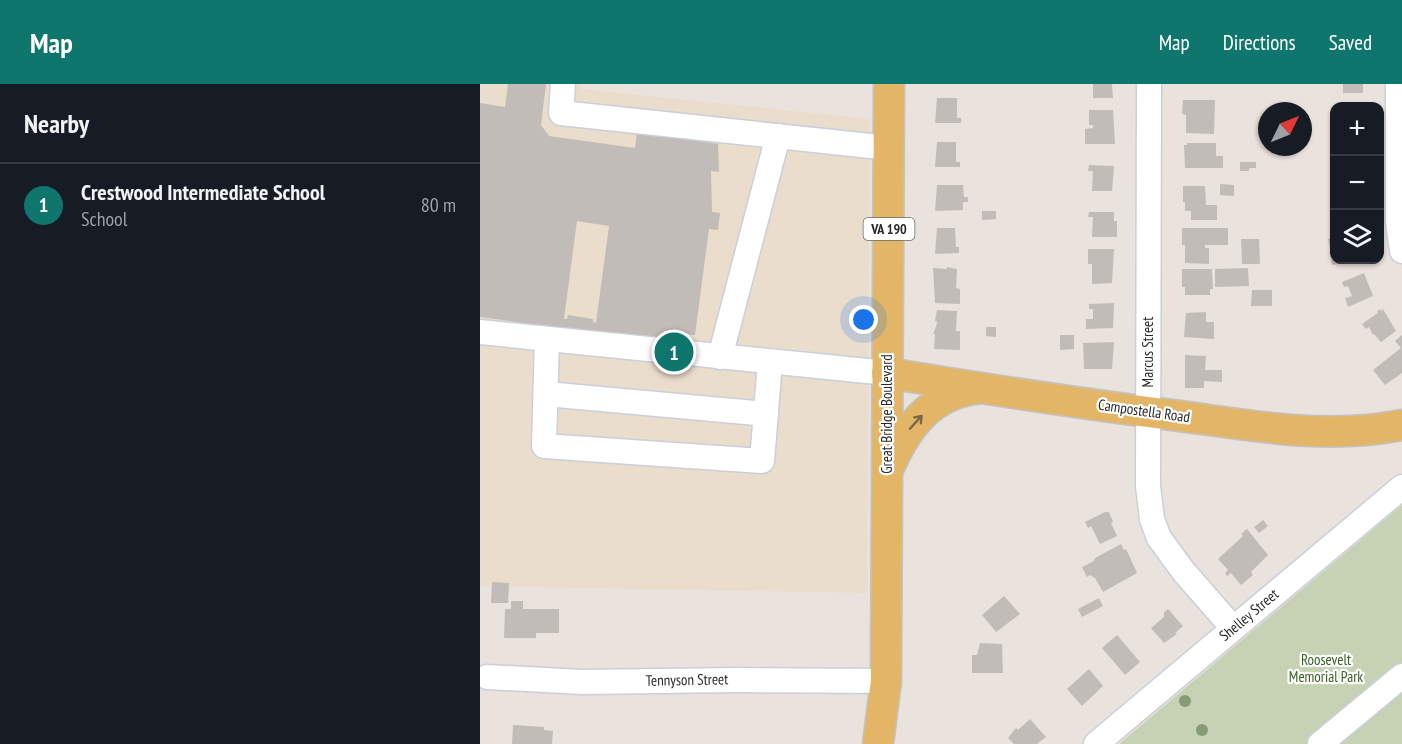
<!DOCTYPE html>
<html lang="en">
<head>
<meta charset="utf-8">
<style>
	:root { --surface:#171b24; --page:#20242c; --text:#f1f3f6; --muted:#9ea1a6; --line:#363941; --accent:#0f766e }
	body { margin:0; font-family:"PT Sans Narrow",sans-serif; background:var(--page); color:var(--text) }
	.controls { position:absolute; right:18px; top:18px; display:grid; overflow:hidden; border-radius:12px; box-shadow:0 2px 4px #0004 }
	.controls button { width:54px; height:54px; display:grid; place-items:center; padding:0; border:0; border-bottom:2px solid var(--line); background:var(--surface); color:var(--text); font:30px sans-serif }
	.compass { position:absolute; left:778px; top:18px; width:54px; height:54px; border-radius:50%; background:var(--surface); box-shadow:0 2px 4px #0004; rotate:47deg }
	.you { position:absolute; left:384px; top:236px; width:21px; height:21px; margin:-15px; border:4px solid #fff; border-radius:50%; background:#1a73e8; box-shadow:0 0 0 9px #1a73e833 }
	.badge { display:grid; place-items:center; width:39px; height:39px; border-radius:50%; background:var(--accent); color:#fff; font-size:20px; font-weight:700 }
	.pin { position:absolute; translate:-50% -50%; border:3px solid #fff; box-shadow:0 2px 6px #0006 }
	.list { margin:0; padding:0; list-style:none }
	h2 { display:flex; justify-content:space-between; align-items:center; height:78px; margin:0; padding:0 24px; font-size:26px }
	h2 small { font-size:20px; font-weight:400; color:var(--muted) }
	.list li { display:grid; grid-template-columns:39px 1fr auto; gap:18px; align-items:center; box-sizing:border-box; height:84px; padding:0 24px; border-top:2px solid var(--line) }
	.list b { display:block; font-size:22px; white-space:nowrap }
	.list p { margin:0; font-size:20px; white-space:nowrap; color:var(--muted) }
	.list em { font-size:20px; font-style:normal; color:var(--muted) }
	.icon { flex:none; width:33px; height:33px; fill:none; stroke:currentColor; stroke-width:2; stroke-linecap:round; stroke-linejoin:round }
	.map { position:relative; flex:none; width:922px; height:660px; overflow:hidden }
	header { display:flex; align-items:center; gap:36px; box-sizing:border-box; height:84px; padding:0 30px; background:var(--accent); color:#fff }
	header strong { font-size:28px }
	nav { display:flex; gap:33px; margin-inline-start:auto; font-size:21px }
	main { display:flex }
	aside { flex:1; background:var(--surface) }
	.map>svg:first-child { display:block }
</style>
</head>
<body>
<header>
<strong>Map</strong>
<nav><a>Map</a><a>Directions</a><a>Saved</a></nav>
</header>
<main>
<aside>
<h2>Nearby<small></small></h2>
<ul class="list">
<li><span class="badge">1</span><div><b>Crestwood Intermediate School</b><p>School</p></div><em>80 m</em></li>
</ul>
</aside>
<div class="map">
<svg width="922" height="660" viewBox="0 0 922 660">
	<rect width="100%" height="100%" fill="#eae2dc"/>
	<path fill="#eaddcc" d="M0,0h101v5l289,30 -3,474 -387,-7z"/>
	<path fill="#c7d2b4" d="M922,421v239h-283z"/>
	<g fill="#c2bcb8" fill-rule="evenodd">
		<path d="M28,0h38l-5,41 8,11 86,12 2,-16 81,12 1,28 -8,-1 1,41 8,1 -2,17 -9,-1 -14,106 -31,-4 -2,11 -182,-25v-214l25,4zM97,137l32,5 -13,97 -3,-1v-3l-25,-4 -1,4h-3z"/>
		<path d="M613,0h19l1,14h-20z"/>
		<rect x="863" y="0" width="20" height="9"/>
		<path d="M457,14h20v20h4v5h-26z"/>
		<path d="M703,16h32l-1,34 -28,-1v-18l-4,-1z"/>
		<path d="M609,26h24l2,34h-30v-15l8,-1v-3h-4z"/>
		<path d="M457,58h19v20h4v5h-25z"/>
		<path d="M707,59h29v13h7v12h-38l-1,-23h3z"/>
		<path d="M760,78h16v6h-7v3h-9z"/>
		<path d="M609,81l25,1 -2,25h-20l1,-20h-5z"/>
		<path d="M740,100l14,1v11l-14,-1z"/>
		<path d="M457,101h26l1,12h4v5h-5v8l-28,1z"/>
		<path d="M703,102h22l1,19h11v15h-26v-9h-6v-9h-2z"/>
		<path d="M502,127h14v8l-14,1z"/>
		<path d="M609,128h25v9h3v16h-25l1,-20h-5z"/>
		<path d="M457,144h18l1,19h3v6l-24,1z"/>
		<path d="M702,144h46v17h-23v3h4v16l-24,-1v-18h-3z"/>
		<path d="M854,154v10h-4l-2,-9z"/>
		<path d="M761,155h18l1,25h-18z"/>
		<path d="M608,165h26l-2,34 -20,1v-20h-4z"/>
		<path d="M850,171h4v5l23,1 -25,4z"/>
		<path d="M467,183l10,2 -1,19 4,1v15l-25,-1 -2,-35 14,1z"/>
		<path d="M768,184l1,18 -34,1v-18z"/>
		<path d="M702,185h30l1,20h-3v6h-25v-8h-3z"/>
		<path d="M884,189l9,23 -25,11 -3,-9 7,-2 -4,-10 -4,1 -2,-5z"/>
		<path d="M772,206h20v16h-21z"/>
		<path d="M634,219l-1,25 -27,1v-10h7v-10h-4v-5z"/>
		<path d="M900,225l1,2 2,-2 13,22 -15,11 -7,-8 -1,1 -4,-8 -3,2 -4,-5 16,-11 -1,-2z"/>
		<path d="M457,226l20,1 -1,20h4v19l-26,-1 1,-15h-2l3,-7 1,-6h-2z"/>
		<path d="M726,228v10h8v17l-30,-2 2,-24z"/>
		<path d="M506,243h10v10l-10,-1z"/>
		<path d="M580,251h14v14l-14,1z"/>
		<path d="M922,251v38l-17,12 -12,-15 28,-22 -6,-7z"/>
		<path d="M634,258l-2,27h-28l-1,-26z"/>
		<path d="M705,271l21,1 -1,14h17v12l-18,-1v7h-19z"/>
		<path d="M625,428h4l4,10 -2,1 6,13 -17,8 -9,-18 -3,2 -3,-6z"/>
		<path d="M783,436l5,6 -9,7 -5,-6z"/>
		<path d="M767,445l21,26 -17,17 2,3 -12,10 -10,-12 -4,3 -2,-3 3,-3 -10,-11 25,-23 -2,-2z"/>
		<path d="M641,460l3,6 2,-1 11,24 -34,19 -8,-14 -5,-3 -3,2 -5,-10 12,-6 1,-3z"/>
		<path d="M12,498l17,1 -1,20h-17z"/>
		<path d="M524,512l16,18 -24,18 -14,-17z"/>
		<path d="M619,514l4,8 -21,11 -4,-8z"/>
		<path d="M31,517h12v8h36v24h-23v5h-32l1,-29h6z"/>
		<path d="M688,525l15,17 -8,7 2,1 -13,9 -13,-15 13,-11v-5z"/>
		<path d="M637,551l23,27 -15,13 -23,-27z"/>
		<path d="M500,559l22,1 1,29h-31v-18h5z"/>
		<path d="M609,585l14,17 -21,20 -15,-17z"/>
		<path d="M550,635l16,18 -9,7h-23l-6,-6 8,-10 2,2z"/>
		<path d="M33,641l31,2v3l9,1 -1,13h-40z"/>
	</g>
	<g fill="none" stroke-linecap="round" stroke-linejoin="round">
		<defs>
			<g id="minor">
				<path d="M83,0l-2,29 328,35"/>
				<path d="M669,0l-1,402 4,33 7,19 25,34 49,56"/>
				<path d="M918,0v138l4,29"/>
				<path d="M0,248l407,41"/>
				<path d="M67,255l-3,107 218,15 8,-99"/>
				<path d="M240,273l58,-221"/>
				<path d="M66,310l220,20"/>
				<path d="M7,593l95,5 154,-2 150,1"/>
				<path d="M616,660l306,-257"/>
				<path d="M840,660l82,-68"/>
			</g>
			<g id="major">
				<path d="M407,289c98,16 195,31 293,43 74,10 148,24 222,9"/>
				<path d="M409,383c18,-40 41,-72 87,-78"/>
				<path d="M398,660l8,-63 3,-597"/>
			</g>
		</defs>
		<use href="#minor" stroke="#cacfd9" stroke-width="27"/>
		<use href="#major" stroke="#c3c3c3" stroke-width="33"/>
		<use href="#minor" stroke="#fff" stroke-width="24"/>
		<use href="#major" stroke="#e3b667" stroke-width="30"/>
	</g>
	<g fill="#869a75">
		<circle cx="705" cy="617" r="6"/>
		<circle cx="722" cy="646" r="6"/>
	</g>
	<defs><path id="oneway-shaft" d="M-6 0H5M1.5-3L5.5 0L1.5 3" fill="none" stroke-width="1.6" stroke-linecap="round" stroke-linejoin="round" transform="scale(1.5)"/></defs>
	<use stroke="#7d6845" href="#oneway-shaft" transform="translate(436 338) rotate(-48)"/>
	<g text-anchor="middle" stroke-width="4.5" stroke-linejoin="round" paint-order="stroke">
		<rect fill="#fff" stroke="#696969" stroke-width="1.5" x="383.5" y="134" width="51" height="22" rx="4.5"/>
		<g font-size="14" font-weight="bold" fill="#292929">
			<text x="409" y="150">VA 190</text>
		</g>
		<g font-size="15" fill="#292929" stroke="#fff">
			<text transform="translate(668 268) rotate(-90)" y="5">Marcus Street</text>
			<text transform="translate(664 327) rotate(8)" y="5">Campostella Road</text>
			<text transform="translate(407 330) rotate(-90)" y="5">Great Bridge Boulevard</text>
			<text transform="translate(769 531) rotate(-40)" y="5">Shelley Street</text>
			<text transform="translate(207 596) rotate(-1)" y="5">Tennyson Street</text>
		</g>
		<g font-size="15" fill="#355f20" stroke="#fff">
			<text x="846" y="581">Roosevelt<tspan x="846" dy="17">Memorial Park</tspan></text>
		</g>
	</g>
</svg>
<div class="controls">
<button>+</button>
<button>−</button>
<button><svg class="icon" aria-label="layers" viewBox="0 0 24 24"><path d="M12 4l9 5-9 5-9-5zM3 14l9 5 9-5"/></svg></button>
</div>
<svg class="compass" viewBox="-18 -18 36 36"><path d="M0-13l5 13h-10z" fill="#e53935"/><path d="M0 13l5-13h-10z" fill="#9ea1a6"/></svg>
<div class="you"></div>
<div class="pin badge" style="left:194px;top:268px">1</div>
</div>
</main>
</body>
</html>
